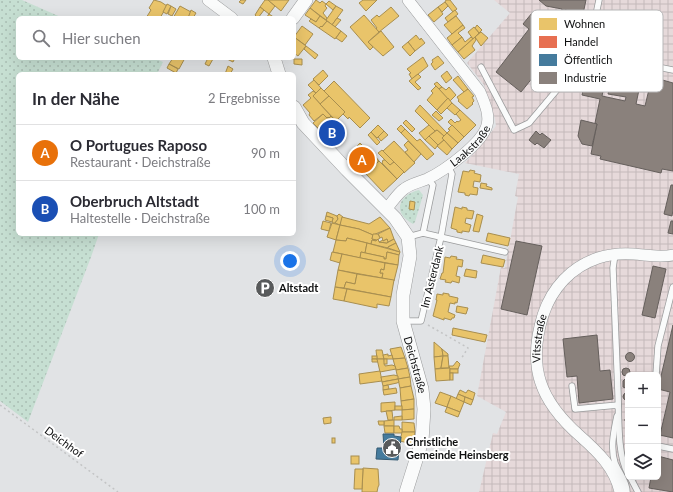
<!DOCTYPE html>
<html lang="de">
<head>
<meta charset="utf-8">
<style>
	:root { --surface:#fff; --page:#f2f2f3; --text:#2b2b33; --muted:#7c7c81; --line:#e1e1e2; --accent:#ea580c }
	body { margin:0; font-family:Lato,sans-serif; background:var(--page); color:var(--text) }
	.controls { position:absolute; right:12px; bottom:12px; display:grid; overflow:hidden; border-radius:6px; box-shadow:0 4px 16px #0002 }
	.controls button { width:36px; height:36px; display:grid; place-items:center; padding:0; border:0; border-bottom:1px solid var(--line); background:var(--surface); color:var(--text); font:20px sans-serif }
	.you { position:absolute; left:290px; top:261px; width:14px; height:14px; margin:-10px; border:3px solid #fff; border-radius:50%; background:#1a73e8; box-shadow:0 0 0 6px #1a73e833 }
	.badge { display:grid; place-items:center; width:26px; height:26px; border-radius:50%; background:var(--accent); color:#fff; font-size:13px; font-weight:700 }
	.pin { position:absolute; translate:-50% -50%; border:2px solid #fff; box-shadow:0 1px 4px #0006 }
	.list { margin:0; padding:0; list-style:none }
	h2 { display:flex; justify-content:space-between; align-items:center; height:52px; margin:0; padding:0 16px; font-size:17px }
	h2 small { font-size:13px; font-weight:400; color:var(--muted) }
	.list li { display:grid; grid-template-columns:26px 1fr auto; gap:12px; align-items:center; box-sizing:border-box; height:56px; padding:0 16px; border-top:1px solid var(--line) }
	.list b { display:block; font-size:15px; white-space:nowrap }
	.list p { margin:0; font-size:13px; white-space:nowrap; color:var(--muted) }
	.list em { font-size:13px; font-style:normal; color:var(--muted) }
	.icon { flex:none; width:22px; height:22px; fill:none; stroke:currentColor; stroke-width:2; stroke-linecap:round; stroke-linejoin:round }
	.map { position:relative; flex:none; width:673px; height:492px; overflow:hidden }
	.search { position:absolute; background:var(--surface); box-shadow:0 4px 16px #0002; left:16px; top:16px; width:280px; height:44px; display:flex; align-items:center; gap:10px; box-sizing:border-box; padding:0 14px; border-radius:6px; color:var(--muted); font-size:15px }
	.panel { position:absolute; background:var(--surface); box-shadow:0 4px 16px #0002; left:16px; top:72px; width:280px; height:164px; border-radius:6px }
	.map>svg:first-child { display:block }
</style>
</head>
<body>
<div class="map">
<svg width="673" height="492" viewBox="0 0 673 492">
	<defs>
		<pattern id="industrial-grid" width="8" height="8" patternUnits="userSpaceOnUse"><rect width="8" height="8" fill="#e6d9da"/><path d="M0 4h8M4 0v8" fill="none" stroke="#c4b9ba"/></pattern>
		<pattern id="grass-dots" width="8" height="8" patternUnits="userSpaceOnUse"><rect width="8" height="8" fill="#c6dfd2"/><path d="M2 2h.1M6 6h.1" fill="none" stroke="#a9beb3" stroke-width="1.8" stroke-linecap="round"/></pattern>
	</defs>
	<rect width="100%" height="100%" fill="#e1e3e5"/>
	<path fill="url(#industrial-grid)" fill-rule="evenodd" d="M494,0h179v492h-194l14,-59 4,1 9,-22 -29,-16 24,-129 4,1 13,-71 -3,-1 4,-22 -54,-11 14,-15 17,-22 -1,-7 -11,-34 -17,-22 43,-50zM628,375h30v102h-30z"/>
	<g fill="url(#grass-dots)">
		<path d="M0,0h22l41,18h-45v40h136l9,4 -6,12h-139v160h81l-8,23 -63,165 -28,-21z"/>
		<path d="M419,190l4,5 -8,27 -2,2c-21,-11 -15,-29 6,-34z"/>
	</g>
	<g fill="#e9c46a" stroke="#a88e4f">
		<path d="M154,0l7,2 6,4 -7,12h-14l5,-8 -2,-2z"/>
		<path d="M241,0h5l-3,4 -4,-2z"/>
		<path d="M265,0h3l7,6 -6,8 -9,-7z"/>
		<path d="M268,0h21l-8,11z"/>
		<path d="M316,0l4,3 2,-2 4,3 -1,2 2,2 -4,5 4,5 -1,2 -16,-12z"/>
		<path d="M363,0h14l-11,11 -7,-8z"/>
		<path d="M446,0h4l7,9 -4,3 -8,-10z"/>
		<path d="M329,1l7,5 -3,4 -7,-6z"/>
		<path d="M445,2l3,4 -6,6 -4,-5z"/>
		<path d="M167,4l4,2 -4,8 -4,-2z"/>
		<path d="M171,6l5,3 -4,7 -4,-2z"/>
		<path d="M180,6l11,6 -3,6h-15z"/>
		<path d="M336,6l7,4 -11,15 -6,-5z"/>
		<path d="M260,7l4,3 -6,8 -3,-3z"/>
		<path d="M391,7l8,9 -20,16 -3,-3 1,-1 -6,-8 6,-5 2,2z"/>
		<path d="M438,7l5,7 -9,8 -6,-7z"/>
		<path d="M310,8l10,8 -4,6 -11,-7z"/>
		<path d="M191,10l5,3 -3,5h-5z"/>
		<path d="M455,10l3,4 -10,8 -3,-4z"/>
		<path d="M269,14l6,4h-9z"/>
		<path d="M364,15l15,17 -11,10 5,5 -3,3 -20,-23z"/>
		<path d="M320,16l7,5 -5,6 -1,-1 -2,2 -10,-7 2,-2 5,3z"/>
		<path d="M456,16l7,9 -11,9 -8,-9z"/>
		<path d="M337,18l4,2 -6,7 -3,-2z"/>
		<path d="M327,21l14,10 -6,8 -16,-11 2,-2 1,1z"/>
		<path d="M463,25l2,3 -7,5 4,4 -10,8 -5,-7z"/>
		<path d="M477,25l5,5 -3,3 -4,-5z"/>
		<path d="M302,26l11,8 -8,11 -11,-8z"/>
		<path d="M474,27l5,6 -6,6 -5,-7z"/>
		<path d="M341,31l6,5 -5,6 -6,-4z"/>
		<path d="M381,31l13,16 -11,9 -15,-14z"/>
		<path d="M481,32l7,6 -7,8 -6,-9z"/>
		<path d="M416,35l4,5 1,-2 4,5 -10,8 -7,-9z"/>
		<path d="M294,37l12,9 -8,10 -4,-3z"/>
		<path d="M462,37l3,5 6,-5 2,2 -15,13 -6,-7z"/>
		<path d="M475,37l1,3 -4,6 3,4 -11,9 -6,-7z"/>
		<path d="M408,42l7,9 -5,5 -8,-9z"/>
		<path d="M306,46l12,9 -3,4 -11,-10z"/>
		<path d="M438,56l6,7 -9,7 -4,-6 2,-2 -1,-2z"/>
		<path d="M423,57l5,9 -16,13 -3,-5 2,-1 -4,-4z"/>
		<path d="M173,58h12l-6,11 -10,-5z"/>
		<path d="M208,58l5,1 -4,7 -4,-2z"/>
		<path d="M225,58h10l-2,4z"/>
		<path d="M294,59h8v6l-8,-1z"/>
		<path d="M169,64l9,5 -2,4 -9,-5z"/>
		<path d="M228,66l5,3 -3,5h-5z"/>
		<path d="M323,70l5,6 -9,9 -6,-6z"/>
		<path d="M447,71l5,7 -6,5 -5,-7z"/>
		<path d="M418,74l3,3 -6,5 6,6 -3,2 -9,-9z"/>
		<path d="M458,76l10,13 -4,3 -11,-12z"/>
		<path d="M314,80l7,8 -5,5 -8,-8z"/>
		<path d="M334,81l36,37 -10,10 -11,-11 -1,2 -5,-5 2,-2 -21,-21z"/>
		<path d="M437,82l5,5 -3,2 -5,-5z"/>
		<path d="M436,86l12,12 -11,12 -10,-10 6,-7 -2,-2z"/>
		<path d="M442,87l4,3 3,-3 7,8 -6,6 -11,-12z"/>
		<path d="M321,88l8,8 -9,8 -7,-8z"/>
		<path d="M468,89l6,7 -2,1 2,4 -2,2 1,1 -6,5 -9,-8 1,-1 -2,-3z"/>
		<path d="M313,91l3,2 -3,3 18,20 -2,2 -1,-1 -1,1 -4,-4 -9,7 -5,-6 1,-2 -7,-8 8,-7 -3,-3z"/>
		<path d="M329,96l16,16 -9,9 -16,-17z"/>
		<path d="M448,98l4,5 -11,11 -4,-4z"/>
		<path d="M452,103l8,7 -5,5 -8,-7z"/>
		<path d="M420,105l27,28 -3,3 -7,-6 -2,1 -20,-20z"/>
		<path d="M460,110l16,15 -12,12 -16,-15 3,-3 4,4 2,-2 1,1 3,-2 -5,-6z"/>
		<path d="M436,111l7,7 -4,3 -7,-6z"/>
		<path d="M323,114l4,4 1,-1 1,1 2,-2 5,5 -13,12 -10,-10z"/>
		<path d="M406,120l9,9 -3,3 -9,-9z"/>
		<path d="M378,125l6,6 -7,7 -6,-6z"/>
		<path d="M401,125l4,4 -4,4 -4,-4z"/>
		<path d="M429,125l6,6 -10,9 -6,-7z"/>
		<path d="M452,125l12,12 -6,6 -11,-10 3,-3 -2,-1z"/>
		<path d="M405,129l12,12 3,-2 14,15 -7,6 -26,-27z"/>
		<path d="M437,130l7,6 -2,2 2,2 -6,5 -9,-9z"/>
		<path d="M384,131l4,4 -7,6 -3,-4z"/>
		<path d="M371,132l9,10 -3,3 -9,-10z"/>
		<path d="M447,133l11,10 -6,6 -10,-11z"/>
		<path d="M429,136l9,9 -3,4 -10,-9z"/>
		<path d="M444,140l8,9 -5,6 -10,-9z"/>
		<path d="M394,141l21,22 -11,10 -21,-22z"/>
		<path d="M408,141l13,13 -7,8 -9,-10 3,-2 -4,-5z"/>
		<path d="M360,143l14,14 1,-1 4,5 -4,4 -18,-19z"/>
		<path d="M382,150l12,12 -4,3 -12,-12z"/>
		<path d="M383,160h2l5,5 4,-3 10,10 -7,7 -15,-16z"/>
		<path d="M379,161l18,18 -14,13 -17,-18z"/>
		<path d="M470,170l5,1 -1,2 7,2 -1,7 -6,-1 -1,6 5,1 -1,7 -7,-1 -1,2 -4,-1v-2l-7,-1 5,-21 6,1z"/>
		<path d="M481,183l6,1 -1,2 6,2v2l-12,-2z"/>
		<path d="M410,201l5,1 -1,8 -5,-1z"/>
		<path d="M455,207l7,2v-2l5,1v2l7,1 -2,8 -6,-1 -1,5 6,2 -2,7 -7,-1v2l-5,-1v-2l-6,-2z"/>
		<path d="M327,212l10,4 1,3 -3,4h-3l1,-5 -7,-2z"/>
		<path d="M339,214l4,3 -3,8 -5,-2 3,-4 -1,-3z"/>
		<path d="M477,214l6,2 -4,16 -6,-1z"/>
		<path d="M326,216l7,2 -1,4 -7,-2z"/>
		<path d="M342,217l27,7 11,-7 10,11 -17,7 -14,-6 -19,-4z"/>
		<path d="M323,221l8,2 -2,8 -8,-2z"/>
		<path d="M332,223l8,2 -4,15 -9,-3z"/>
		<path d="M340,225l19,4 14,6 -1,4 5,1 -1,1 -4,-1 -1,4 -24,-6 -1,3 -10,-1z"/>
		<path d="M390,228l4,11 -6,3 -1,-3 -4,2 -1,-4 -2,1 -2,-4z"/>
		<path d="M488,233l22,5 -2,8 -22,-5z"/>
		<path d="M378,234l2,4 -3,2 -5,-1 1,-5z"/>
		<path d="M347,238l20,5 -2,10 -4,-1 -1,6 -27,-6 3,-12 10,1z"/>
		<path d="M378,239l1,3 8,1 7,-4 2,4 -8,4v1l-17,-4 1,-4 4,1z"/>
		<path d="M387,239l1,3 -1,1 -8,-1 4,-2v1z"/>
		<path d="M367,243l33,9 -1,3 -12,-3 -1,7h-2v-2l-19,-4z"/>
		<path d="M396,243l4,9 -12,-4v-1z"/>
		<path d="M332,252l10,2 -2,9 -10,-3z"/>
		<path d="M361,252l23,5v2h2l1,-7 12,3 -1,10 -38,-7z"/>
		<path d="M342,254l43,9 -1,7 -3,-1 -1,4h3l-1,5 -44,-8z"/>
		<path d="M483,255l22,5 -2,7 -22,-4z"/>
		<path d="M451,256l6,1 -1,2 7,1 -1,7 -4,-1 -2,10 4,1 -1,6 -7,-2 -1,2 -6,-1 1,-2 -6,-1 2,-6h1l2,-16 5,1z"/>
		<path d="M385,263l13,2 -4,16 -12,-3 1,-5h-3l1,-4 3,1z"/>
		<path d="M466,269l11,2 -1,7 -12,-2z"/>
		<path d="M338,270l19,4 -2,10 -9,-2 -2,6 -9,-1z"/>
		<path d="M357,274l37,6 -3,17 -47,-9 2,-6 9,2z"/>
		<path d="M335,287l12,2 -3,12 -11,-2z"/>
		<path d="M347,289l44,8 -2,9 -12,-2v4l-33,-7z"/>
		<path d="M443,293l6,1v2l9,2 -1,5 -2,-1v2l-5,-1 -2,9 7,3 -1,3h-2l-1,2 -7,-2v2l-11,-4 4,-16h-1l1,-6 6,1z"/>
		<path d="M457,306l11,2 -2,6 -10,-2z"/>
		<path d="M453,328l34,7 -2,7 -33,-7z"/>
		<path d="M434,342l8,7 1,7 -9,1z"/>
		<path d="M401,347l4,11 -12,1 -3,-10z"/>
		<path d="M442,349l6,5v2h-5z"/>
		<path d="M376,350h6l2,9h-7z"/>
		<path d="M388,354v2l4,-1 1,4h-9l-1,-4z"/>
		<rect x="372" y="356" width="5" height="3"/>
		<path d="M443,356l-2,12 -6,1 -1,-12z"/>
		<path d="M443,356h5l1,12h-8z"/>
		<path d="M405,358l3,10 -12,2 -3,-11z"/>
		<path d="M372,359h5l1,3h-6z"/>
		<path d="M377,359h7l1,7 7,-1 3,1 1,3 -16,3z"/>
		<rect x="384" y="359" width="3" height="5"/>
		<path d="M457,361l3,3 -2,5h-8l-1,-3h4z"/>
		<path d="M408,368l2,9 -12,2 -2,-9z"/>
		<path d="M450,368v12l-14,1 -1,-12z"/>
		<rect x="450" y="369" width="8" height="4"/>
		<path d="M380,371l2,10 -22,3 -1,-10z"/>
		<rect x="450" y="373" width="3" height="7"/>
		<path d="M394,375l4,1v3l-16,3 -1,-5z"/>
		<path d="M410,377l1,9 -11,2 -2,-9z"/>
		<path d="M398,379l1,3 -2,1 -14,3 -1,-4z"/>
		<path d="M388,385l1,4 -6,1v-4z"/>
		<path d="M411,386l3,13 -13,2 -1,-13z"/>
		<path d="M396,388l1,5 -13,2 -1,-5z"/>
		<path d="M460,390l6,3 2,-3 7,3 -2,7 -15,-6z"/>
		<path d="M440,392l11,4 -4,11 -12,-4z"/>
		<path d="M458,394l7,3 -1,5 -8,-3z"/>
		<path d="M451,396l13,6 -4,10 -13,-5z"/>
		<path d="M465,397l8,3 -2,5 -7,-3z"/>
		<path d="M414,399v10l-12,1 -1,-9z"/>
		<path d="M395,402v8l-14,2v-9z"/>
		<rect x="395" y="406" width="7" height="4"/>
		<path d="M447,407l13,5 -2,5 -13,-5z"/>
		<path d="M414,409v10l-12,1v-10z"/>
		<path d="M386,411h6l1,9h-5z"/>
		<path d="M402,416v4h-8v-3z"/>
		<path d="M331,417v6l-7,1 -1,-6z"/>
		<path d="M394,420v6h-10v-5z"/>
		<path d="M378,421h6v4h-5z"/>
		<path d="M402,422l12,1 1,9h-13z"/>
		<path d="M384,426h10v7h-9z"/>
		<path d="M394,426h5l1,3h2v4h-8z"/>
		<path d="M402,432h13l-3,12 -12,-3z"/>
		<rect x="332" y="438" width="3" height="5"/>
		<rect x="351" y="456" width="8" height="8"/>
		<path d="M363,468l15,1 1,16 -1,2 -1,5h-15z"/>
		<path d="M355,469h8l-1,20h-8z"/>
	</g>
	<path fill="#e76f51" stroke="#a6523e" d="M363,152l12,13 -9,9 -12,-13z"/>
	<path fill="#457b9d" stroke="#355b73" d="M383,434h11v2l7,1 -1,13h-1l-1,10 -22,-1 1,-11h7z"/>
	<g fill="#8a817c" stroke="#655f5c">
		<path d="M539,0h47l-3,14 -18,-4 -1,3h-3l1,-4 -16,-3z"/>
		<path d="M532,13l32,26 -43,53 -25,-20 33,-43 -6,-5z"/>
		<path d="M589,63l19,5 -6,28 23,5 1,-4 -18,-3 7,-30 19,4 -1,4 9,2 -2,8 4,1 -1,2h-3l-4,19 9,2 7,-29 21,6v88l-11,-2 -1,4 -61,-14 1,-3 -10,-2 6,-30 -2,-1 5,-24 -18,-4z"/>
		<path d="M581,120l16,4 -5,22 -10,-2 -4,-8z"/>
		<path d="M536,131l4,4 2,-2 9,7 -7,8 -7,-5 -2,2 -6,-5z"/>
		<path d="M671,185h2v25l-1,6 -8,-2z"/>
		<path d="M671,221h2v13l-5,-1z"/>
		<path d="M516,241l26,5 -15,69 -26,-6z"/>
		<path d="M653,266l13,3 -11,49 -13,-3z"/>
		<path d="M673,325v113l-13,-3 10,-43 -12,-3z"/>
		<path d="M597,335l3,36 10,-1 3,29 -34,4 -2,-27 -10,1 -4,-38z"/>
		<circle cx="630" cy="357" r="4.5"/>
		<circle cx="626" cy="372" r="4"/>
		<path d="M625,379h3v10l-5,-2v-6z"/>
		<path d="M628,391v11l-4,-3 -1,-2 1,-3z"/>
		<path d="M628,416v7l-3,-2v-2z"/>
		<path d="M658,456l15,4v32l-24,-4 2,-11h7z"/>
	</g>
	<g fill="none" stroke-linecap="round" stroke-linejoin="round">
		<defs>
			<g id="service">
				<path d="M599,0l-11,53 85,17"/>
				<path d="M481,67l33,63 15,-7 59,-70"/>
				<path d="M423,233l82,19"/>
				<path d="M408,237l15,-4 10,-48 -5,-6"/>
				<path d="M615,254l-2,14c2,41 3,83 5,125 1,23 -1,62 10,81"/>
				<path d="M403,321h18l20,-84 11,-63 -4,-8"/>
				<path d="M656,375l2,-29 15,-59"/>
				<path d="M572,386l3,23 43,-4v2"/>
				<path d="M617,416c-3,15 -7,31 -2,47 4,10 12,18 12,29"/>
				<path d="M658,446l15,3"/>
				<path d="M630,477l8,15"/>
			</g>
			<g id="minor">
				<path d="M208,0l24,18"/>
				<path id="s1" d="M386,209c6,-6 11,-15 18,-20 6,-5 16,-7 23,-10 17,-8 56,-36 60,-54 3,-11 -3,-23 -7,-33l-72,-92"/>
				<path id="s2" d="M620,492c-5,-24 -22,-40 -40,-56 -40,-35 -53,-69 -37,-121 9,-27 28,-48 55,-57 12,-4 24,-5 36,-4 13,1 26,4 39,1"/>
			</g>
			<g id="tertiary">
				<path d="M293,18l13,-18"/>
				<path d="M274,58l5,16"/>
				<path id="s3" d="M294,107l9,16 44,47 48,48 13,19 2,19 -7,39v26l19,68 2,20 -2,32 -16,51"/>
			</g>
		</defs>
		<use href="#service" stroke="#9a9b9c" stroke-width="7"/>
		<use href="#minor" stroke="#9a9b9c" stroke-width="12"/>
		<use href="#tertiary" stroke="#9a9b9c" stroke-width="14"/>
		<g stroke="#c3c4c5" stroke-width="1.5" stroke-dasharray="2 3" stroke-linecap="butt">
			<path d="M428,325l40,23 -7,11"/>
			<path d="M0,405l118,87"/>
		</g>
		<use href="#service" stroke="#fafbfb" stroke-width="5.5"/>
		<use href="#minor" stroke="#fafbfb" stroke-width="11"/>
		<use href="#tertiary" stroke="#fafbfb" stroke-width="13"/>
	</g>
	<defs>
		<symbol id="parking-disc" viewBox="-11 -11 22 22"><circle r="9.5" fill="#585a5b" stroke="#fff"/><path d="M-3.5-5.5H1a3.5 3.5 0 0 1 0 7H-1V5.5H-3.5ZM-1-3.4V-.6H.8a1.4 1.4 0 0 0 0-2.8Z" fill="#fff"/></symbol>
		<symbol id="civic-disc" viewBox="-11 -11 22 22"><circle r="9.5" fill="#585a5b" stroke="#fff"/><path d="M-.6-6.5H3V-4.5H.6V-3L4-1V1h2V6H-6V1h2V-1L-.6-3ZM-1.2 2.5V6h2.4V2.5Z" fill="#fff"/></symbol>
	</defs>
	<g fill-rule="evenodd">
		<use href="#parking-disc" x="254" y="277" width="22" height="22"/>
		<use href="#civic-disc" x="381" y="437" width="22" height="22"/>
	</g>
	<g text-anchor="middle" stroke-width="4" stroke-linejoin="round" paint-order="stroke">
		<g font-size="11" fill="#0f1011" stroke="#fff">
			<text dy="4" stroke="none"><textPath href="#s1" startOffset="107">Laakstraße</textPath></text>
			<text transform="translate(432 277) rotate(-76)" y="4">Im Asterdank</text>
			<text dy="4" stroke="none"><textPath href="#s2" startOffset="182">Vitsstraße</textPath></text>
			<text dy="4" stroke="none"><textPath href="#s3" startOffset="304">Deichstraße</textPath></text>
			<text transform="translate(64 442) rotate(36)" y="4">Deichhof</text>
		</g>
		<g font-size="11" font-weight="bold" fill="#0f1011" stroke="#fff" text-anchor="start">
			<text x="279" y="292">Altstadt</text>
			<text x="406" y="446">Christliche<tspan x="406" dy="13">Gemeinde Heinsberg</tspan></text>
		</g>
	</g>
	<rect x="531" y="10" width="132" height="82" rx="6" fill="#fff" stroke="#b7b7b8" stroke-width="1"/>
	<rect x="539" y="18" width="18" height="12" fill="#e9c46a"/>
	<rect x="539" y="36" width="18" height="12" fill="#e76f51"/>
	<rect x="539" y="54" width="18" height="12" fill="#457b9d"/>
	<rect x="539" y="72" width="18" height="12" fill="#8a817c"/>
	<g font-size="11" fill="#0f1011">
		<text x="564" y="28">Wohnen</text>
		<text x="564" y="46">Handel</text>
		<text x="564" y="64">Öffentlich</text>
		<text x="564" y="82">Industrie</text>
	</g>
</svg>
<div class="controls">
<button>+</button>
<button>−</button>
<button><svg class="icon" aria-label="layers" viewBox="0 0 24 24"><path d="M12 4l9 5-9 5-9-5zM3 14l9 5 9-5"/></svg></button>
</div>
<div class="you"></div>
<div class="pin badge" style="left:362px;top:160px;background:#e8710a">A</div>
<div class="pin badge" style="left:332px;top:133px;background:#1a4fb4">B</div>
<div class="search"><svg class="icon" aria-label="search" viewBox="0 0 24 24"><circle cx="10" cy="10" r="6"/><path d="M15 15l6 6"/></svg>Hier suchen</div>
<section class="panel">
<h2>In der Nähe<small>2 Ergebnisse</small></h2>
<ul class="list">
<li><span class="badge" style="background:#e8710a">A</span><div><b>O Portugues Raposo</b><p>Restaurant · Deichstraße</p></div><em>90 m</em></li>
<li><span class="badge" style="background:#1a4fb4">B</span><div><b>Oberbruch Altstadt</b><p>Haltestelle · Deichstraße</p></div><em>100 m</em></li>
</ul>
</section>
</div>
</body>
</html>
